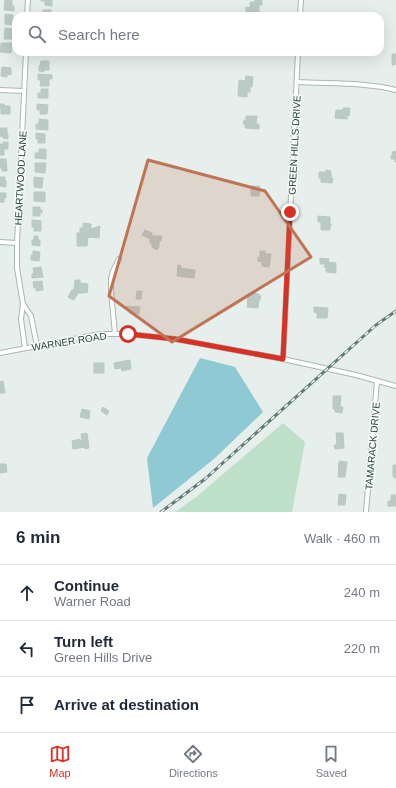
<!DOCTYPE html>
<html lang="en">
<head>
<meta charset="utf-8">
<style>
	:root { --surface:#fff; --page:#f6f6f7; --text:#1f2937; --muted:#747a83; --line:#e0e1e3; --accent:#d93025 }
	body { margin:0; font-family:Helvetica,sans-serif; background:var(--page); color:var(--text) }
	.stop { position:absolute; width:12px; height:12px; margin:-9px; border:3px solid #d93025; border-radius:50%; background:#fff }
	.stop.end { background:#d93025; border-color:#fff; box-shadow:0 1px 4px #0008 }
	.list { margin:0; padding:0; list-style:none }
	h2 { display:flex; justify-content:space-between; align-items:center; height:52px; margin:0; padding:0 16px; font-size:17px }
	h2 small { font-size:13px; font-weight:400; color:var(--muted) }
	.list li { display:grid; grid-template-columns:26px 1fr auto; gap:12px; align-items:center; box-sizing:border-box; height:56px; padding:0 16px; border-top:1px solid var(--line) }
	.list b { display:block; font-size:15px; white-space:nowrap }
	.list p { margin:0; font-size:13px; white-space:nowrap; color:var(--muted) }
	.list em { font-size:13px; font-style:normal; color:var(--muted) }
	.icon { flex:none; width:22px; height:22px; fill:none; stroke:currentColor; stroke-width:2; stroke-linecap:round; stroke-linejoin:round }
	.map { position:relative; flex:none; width:396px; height:512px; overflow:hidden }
	.search { position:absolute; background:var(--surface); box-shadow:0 4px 16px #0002; left:12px; right:12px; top:12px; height:44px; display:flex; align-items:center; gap:10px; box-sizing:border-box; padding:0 14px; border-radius:12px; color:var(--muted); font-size:15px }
	.sheet { height:220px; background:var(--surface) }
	nav { display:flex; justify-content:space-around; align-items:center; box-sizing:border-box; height:56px; border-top:1px solid var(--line); background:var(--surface); font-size:11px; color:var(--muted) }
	nav a { display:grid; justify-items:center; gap:2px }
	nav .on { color:var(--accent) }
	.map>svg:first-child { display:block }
</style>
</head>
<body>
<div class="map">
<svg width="396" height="512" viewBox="0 0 396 512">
	<rect width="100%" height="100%" fill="#e6efeb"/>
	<path fill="#bfe0c8" d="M283,423l22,19 -13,70h-117l21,-15z"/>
	<path fill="#8ec9d4" d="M200,358l35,9 28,45 -48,46 -62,50 -6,-50z"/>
	<g fill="#bbcac4" stroke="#b8c9c2">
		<path d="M5,0h7v5l2,1v5l-10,-1z"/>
		<path d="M41,0h11v6l-7,-1v-4h-4z"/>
		<path d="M255,0h7v5h-3v8l-13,-1v-5l4,1v-6h5z"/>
		<path d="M43,10h8v6h-10h2z"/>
		<path d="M5,14l8,1v10l-8,-1z"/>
		<path d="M5,28l8,1 -1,10h-8z"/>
		<path d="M1,43h11l-1,10 -11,-1z"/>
		<path d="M392,54h4l-1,11h-3z"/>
		<path d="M41,61h8v9h-5v2l-5,-1v-5h1z"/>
		<path d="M2,67l9,1v7l-4,-1v3l-6,-1z"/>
		<path d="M38,74l14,1v4h-3v7h-9l1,-6h-3z"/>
		<path d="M246,76l7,1 -1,10h-4v1h2v4h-3v5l-9,-1 1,-16 6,1z"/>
		<path d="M41,89h7v9h-10v-5h3z"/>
		<path d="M0,104h4v2h6v8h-9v-6h-1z"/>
		<path d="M37,104l11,1 -1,9h-7v-4h-3z"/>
		<path d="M343,108h7l-1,8h-2v3l-12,-1 1,-8h7z"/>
		<path d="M246,116h11l-1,8h3v5l-14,-1v-4h-2l1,-4 2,1z"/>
		<path d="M39,119l9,1v10l-12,-1v-5h3z"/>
		<path d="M0,128h7v6h1v5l-5,-1v-1l-3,-1z"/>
		<path d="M36,133l9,1v9h-7v-4h-2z"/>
		<path d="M3,142h5v7h-4v6h-4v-11h3z"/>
		<path d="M39,149h7v10l-11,-1v-5h4z"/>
		<path d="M396,151v11h-1v-3h-4v-4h2l-1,-3z"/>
		<path d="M0,159h6l1,12h-5v-3h-2z"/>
		<path d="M35,163h11l-1,10 -10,-1z"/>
		<path d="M326,170l5,1v7h2l-1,5 -11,-1v-4h-2v-6h7z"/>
		<path d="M0,177h5v4h1v6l-6,-1z"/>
		<path d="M34,177l9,1 -1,10 -8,-1z"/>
		<path d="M251,186h9l-1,10h-8z"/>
		<path d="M34,192h11v10l-11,-1z"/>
		<path d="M0,193h6v5h-2v4h-4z"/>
		<path d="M33,207h7v3h2v3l-2,-1v4h-7z"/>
		<path d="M318,216l12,1v7h1v2h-1v4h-9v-8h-3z"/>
		<path d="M32,220l9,1v10h-7v-4h-2z"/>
		<path d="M83,223l8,1v5l9,-3 -1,12 -11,-1 -1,9h-10v-13h3v-5h3z"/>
		<path d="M145,230l7,3v3h10l-1,5h-2v6l-2,3 -5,-3v-3l-2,-1v-4l-8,-4z"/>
		<path d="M34,236h4v4h2v6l-8,-1v-5h2z"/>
		<path d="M33,251l7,1 -1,9 -8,-1v-5h2z"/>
		<path d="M260,251h5v3h6l-2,13 -7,-1v-4l-4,-1v-4h2z"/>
		<path d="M320,258l9,1 -1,3 8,1v10l-10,-1v-5h-2l1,-3h-5z"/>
		<path d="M178,265l3,1 -1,2 15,2 -1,8 -17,-2z"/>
		<path d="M41,267l2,10 -11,1v-4h2l-1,-6z"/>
		<path d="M75,280h5v3l8,1 -1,9 -3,-1v1h-6l-4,7 -6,-3 4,-7h2z"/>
		<path d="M42,281l1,9 -7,1v-3h-2l-1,-6z"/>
		<path d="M137,291h5l-1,8h-5z"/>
		<path d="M251,293l8,1v2h2l-1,4h-1l-1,8 -11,-1 1,-11h3z"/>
		<path d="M127,306l13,1 -1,7 -10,-1 1,-3h-3z"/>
		<path d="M314,307l14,1 -1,10h-10v-5l-3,-1z"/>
		<path d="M130,360l1,9 -9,2 -1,-3 -6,1 -1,-6z"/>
		<rect x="94" y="363" width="10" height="10"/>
		<path d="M3,381l2,12h-5v-11z"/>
		<path d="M333,396h8l-1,11h3l-1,6 -7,-1v-3h-2z"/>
		<path d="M103,407l6,4 -2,4 -6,-4z"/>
		<path d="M82,409l8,2 -1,8 -9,-2z"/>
		<path d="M87,433l2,15 -4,1v-2l-12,2 -1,-8 8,-2v2l2,-1 -1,-6z"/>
		<path d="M336,433h7l1,15 -9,1 -1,-4h3z"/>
		<path d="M339,461l8,1 -2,15h-7z"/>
		<path d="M0,464h6l1,8 -7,1z"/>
		<path d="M393,465h3v13l-3,-1z"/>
		<path d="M339,494l7,1 -1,10h-7z"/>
		<path d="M391,495h5v11h-8v-5h3z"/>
	</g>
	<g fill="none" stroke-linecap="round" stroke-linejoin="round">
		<defs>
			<g id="minor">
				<path d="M27,16l1,-16"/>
				<path d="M300,16l1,-16"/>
				<path d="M297,82c31,2 69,0 99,8"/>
				<path d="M0,90l24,1"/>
				<path d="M0,242l17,1"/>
				<path d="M23,304l8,12 6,30"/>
				<path d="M115,334l-4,-43v-12l2,-8 6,-12"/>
				<path d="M25,348l-4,-29 2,-15 -6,-36v-25l9,-191"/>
				<path d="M0,353l100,-19h28l47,5 108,20 73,16 40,11"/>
				<path d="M283,359l15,-307"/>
				<path d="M366,512l11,-131"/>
			</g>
		</defs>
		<use href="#minor" stroke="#a8b8b2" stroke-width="6"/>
		<use href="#minor" stroke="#fff" stroke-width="4"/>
		<defs>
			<path id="rail" d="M161,512l44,-33 171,-154 20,-14"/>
		</defs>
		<use href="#rail" stroke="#5f7d75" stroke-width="3"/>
		<use href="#rail" stroke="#f7fbf9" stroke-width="1.5" stroke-dasharray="4.5" stroke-linecap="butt"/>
	</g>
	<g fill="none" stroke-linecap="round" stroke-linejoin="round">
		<path stroke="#d93025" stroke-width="5" d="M128,334l47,5 108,20 7,-147"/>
	</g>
	<path fill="#c07456" fill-opacity="0.2" stroke="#c07456" stroke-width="3" stroke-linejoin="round" d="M148,160l117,31 46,66 -139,85 -63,-46z"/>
	<g text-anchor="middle" stroke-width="3" stroke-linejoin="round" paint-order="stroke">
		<g font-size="10" fill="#24423a" stroke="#f7fbf9">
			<text transform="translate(294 145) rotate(-87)" y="4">GREEN HILLS DRIVE</text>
			<text transform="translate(20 178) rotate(-87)" y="4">HEARTWOOD LANE</text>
			<text transform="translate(69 341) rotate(-9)" y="4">WARNER ROAD</text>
			<text transform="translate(372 446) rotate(-85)" y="4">TAMARACK DRIVE</text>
		</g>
	</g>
</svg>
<div class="stop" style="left:128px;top:334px"></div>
<div class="stop end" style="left:290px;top:212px"></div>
<div class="search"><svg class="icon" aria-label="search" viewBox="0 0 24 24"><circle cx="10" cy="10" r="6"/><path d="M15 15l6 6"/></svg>Search here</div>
</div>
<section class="sheet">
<h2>6 min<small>Walk · 460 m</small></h2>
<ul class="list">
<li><svg class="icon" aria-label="ahead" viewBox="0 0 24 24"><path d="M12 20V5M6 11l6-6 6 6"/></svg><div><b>Continue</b><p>Warner Road</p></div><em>240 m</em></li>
<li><svg class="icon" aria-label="left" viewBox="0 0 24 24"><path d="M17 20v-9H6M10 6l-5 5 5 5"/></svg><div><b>Turn left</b><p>Green Hills Drive</p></div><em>220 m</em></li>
<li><svg class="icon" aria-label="arrive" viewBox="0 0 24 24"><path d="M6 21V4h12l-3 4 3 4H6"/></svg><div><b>Arrive at destination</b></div></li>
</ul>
</section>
<nav>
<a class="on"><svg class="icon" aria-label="map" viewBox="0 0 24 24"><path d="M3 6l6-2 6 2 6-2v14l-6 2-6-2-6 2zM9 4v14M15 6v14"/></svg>Map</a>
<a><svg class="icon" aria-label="directions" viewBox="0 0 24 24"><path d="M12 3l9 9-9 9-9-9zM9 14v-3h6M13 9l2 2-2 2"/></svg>Directions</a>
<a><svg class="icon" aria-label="saved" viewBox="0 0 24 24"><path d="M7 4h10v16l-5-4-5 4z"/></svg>Saved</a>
</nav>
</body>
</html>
